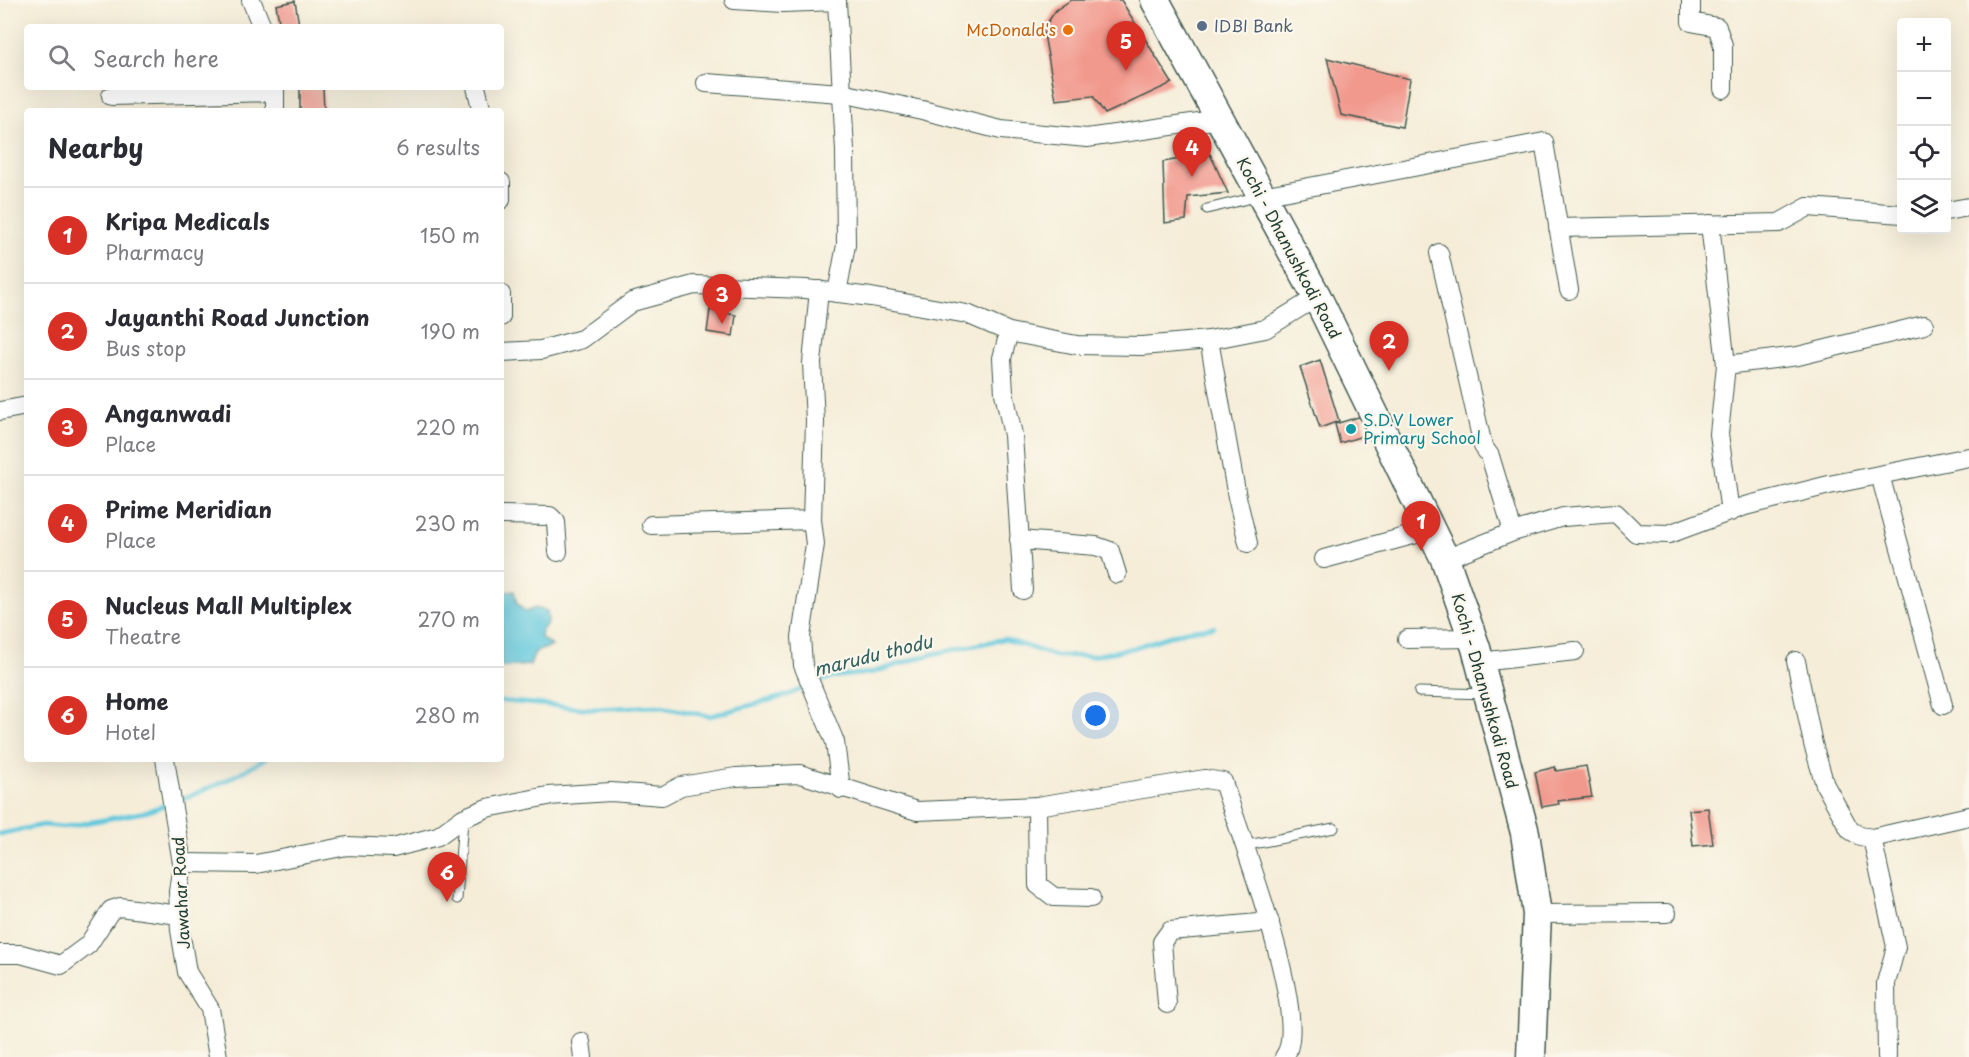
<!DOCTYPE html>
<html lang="en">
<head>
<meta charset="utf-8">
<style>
	:root { --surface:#fff; --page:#f7f7f7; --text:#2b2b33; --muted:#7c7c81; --line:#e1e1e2; --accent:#d93025 }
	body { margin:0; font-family:"Playpen Sans",sans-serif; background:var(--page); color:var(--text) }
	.controls { position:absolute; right:18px; top:18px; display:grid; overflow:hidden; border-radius:6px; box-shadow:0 6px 24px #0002 }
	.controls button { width:54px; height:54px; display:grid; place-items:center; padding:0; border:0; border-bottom:2px solid var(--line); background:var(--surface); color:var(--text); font:30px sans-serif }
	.you { position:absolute; left:1096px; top:716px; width:21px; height:21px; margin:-15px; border:4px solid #fff; border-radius:50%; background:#1a73e8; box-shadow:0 0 0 9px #1a73e833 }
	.badge { display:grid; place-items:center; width:39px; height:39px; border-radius:50%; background:var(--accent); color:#fff; font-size:20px; font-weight:700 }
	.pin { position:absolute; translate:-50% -50px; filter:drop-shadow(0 2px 3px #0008) }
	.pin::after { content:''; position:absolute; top:32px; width:21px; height:18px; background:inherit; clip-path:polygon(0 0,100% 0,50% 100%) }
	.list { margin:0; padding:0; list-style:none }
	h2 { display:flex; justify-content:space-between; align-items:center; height:78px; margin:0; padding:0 24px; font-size:26px }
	h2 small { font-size:20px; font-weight:400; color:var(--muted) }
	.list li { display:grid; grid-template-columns:39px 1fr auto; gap:18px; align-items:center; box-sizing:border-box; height:96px; padding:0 24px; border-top:2px solid var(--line) }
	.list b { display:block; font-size:22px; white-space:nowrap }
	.list p { margin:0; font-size:20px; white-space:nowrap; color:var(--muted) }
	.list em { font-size:20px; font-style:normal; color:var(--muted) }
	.icon { flex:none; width:33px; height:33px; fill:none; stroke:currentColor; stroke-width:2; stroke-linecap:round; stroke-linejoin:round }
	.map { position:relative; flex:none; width:1969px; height:1057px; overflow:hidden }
	.search { position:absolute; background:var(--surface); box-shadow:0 6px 24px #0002; left:24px; top:24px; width:480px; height:66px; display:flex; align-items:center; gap:15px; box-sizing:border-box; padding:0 21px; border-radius:6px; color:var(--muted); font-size:22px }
	.panel { position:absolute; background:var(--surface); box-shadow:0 6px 24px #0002; left:24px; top:108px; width:480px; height:654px; border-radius:6px }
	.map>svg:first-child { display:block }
</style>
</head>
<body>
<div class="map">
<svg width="1969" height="1057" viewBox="0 0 1969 1057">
	<rect width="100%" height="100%" fill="#fbf7ec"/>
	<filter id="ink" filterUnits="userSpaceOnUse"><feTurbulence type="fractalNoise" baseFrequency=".0167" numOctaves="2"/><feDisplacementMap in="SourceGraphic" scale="12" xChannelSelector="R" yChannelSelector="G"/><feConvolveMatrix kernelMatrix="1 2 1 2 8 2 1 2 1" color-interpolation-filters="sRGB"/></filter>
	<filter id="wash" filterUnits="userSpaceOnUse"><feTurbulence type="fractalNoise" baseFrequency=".008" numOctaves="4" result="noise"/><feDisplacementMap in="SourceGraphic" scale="24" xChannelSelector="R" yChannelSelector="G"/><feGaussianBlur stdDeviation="1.35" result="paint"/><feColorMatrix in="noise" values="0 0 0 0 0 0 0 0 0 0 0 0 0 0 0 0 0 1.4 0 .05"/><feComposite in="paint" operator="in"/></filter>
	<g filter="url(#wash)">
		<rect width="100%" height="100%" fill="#f5edd8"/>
		<path fill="#60c8dd" stroke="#408288" stroke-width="1.5" d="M514,591l3,13 9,8 9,-4 12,3 1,11 -6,8 -1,8 11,8 -17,6 -5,13 -29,2v-75z"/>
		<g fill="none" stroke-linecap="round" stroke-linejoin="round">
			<g stroke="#60c8dd" stroke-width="4.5">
				<path d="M815,684l17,-7 39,-4 58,-18 75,-16 51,17h37l41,-8 52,-17 29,-4"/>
				<path d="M501,701l91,8 64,-3 54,10 75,-20 22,-9"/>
				<path d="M176,802l49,-21 40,-22"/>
				<path d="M0,834l43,-9 21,2 81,-15 23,-8"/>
			</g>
		</g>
		<g id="blocks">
			<g fill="#f2998d">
				<path d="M1071,0h50l51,83 -67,31 -12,-18 -37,4 -13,-71 13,-19z"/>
				<path d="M295,1l4,24 -19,2 -4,-22z"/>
				<path d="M1327,58l83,21 -8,48 -61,-12z"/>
				<path d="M300,87h23l1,24h-24z"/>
				<path d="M1210,154l18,39 -40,4 -2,23 -21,3 -2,-61z"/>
				<path d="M710,310l26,5 -3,21 -26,-4z"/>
				<path d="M1320,360l19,61 -19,7 -20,-61z"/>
				<path d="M1362,416l4,19 -26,8 -5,-19z"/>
				<path d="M1586,766l6,31 -34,4 1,3 -17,3 -7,-35 20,-5 1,4z"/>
				<path d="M1708,808l5,36 -20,2 -4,-36z"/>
			</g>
		</g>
	</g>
	<g filter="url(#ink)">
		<use href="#blocks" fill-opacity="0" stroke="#3f574d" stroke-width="1.5"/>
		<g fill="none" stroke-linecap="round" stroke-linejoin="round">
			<defs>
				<g id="service">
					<path d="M1207,209l53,-13"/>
					<path d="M1419,692l67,2"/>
					<path d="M1243,846l91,-18"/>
					<path d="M457,899l6,-79"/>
				</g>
				<g id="minor">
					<path d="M251,0l11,27"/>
					<path d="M734,0l49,3 54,-2 8,150 1,94 -9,48"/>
					<path d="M1691,0v22l26,5 6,18v44"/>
					<path d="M706,83l135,10 81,17 79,20 86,8 133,-19"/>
					<path d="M476,87l6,24"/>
					<path d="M111,96l164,-4"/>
					<path d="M275,111v-24"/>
					<path d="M501,182v18"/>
					<path d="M1262,196l282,-54 25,148"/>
					<path d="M1946,211l23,-4"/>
					<path d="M1710,224l16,141"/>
					<path d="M1558,228l221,-5 29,-16 94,7"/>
					<path d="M1439,253l44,193 7,10 23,76"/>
					<path d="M501,294v23"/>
					<path d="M1009,332l-7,26 2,35 9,42 10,155"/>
					<path d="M1209,340l28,157 11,46"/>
					<path d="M501,352l40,-2 41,-11 50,-37 62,-17 112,4 65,8 96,17 42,18 68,13 65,1 67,-6 56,-11 52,-32"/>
					<path d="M0,411l27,-5"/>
					<path d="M1880,475l63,230"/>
					<path d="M1730,512l-11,-78 7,-69 72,-9 126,-31"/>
					<path d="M501,515l49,1 6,6 2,30"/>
					<path d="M812,520l3,-99 -3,-58 7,-73"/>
					<path d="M651,525l161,-5 3,24 -14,93 2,28 32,77 6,47"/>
					<path d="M1019,540l77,6 14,5 7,23"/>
					<path d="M1324,559l107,-29"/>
					<path d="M1445,559l68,-27 50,-15 53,-4 20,20 33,1 76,-28 84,-21 140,-28"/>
					<path d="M1407,639l65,-1"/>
					<path d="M1796,661l17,83 12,41 25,45 10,6 12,2 24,109 -10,36 1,74"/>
					<path d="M1480,662l95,-11"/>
					<path d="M165,759l17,104 -4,29 2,38 7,42 23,37 8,48"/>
					<path d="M1037,806l1,79 16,12 37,1"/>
					<path d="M1872,838l97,-22"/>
					<path d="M182,863l74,1 91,-18 46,2 45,-12 25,-18 24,-10 61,-12 63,-4 51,4 19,-10 55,-9 64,-3 117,37 120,-5 168,-27 18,3c15,48 90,240 61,275"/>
					<path d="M1537,914l130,-1"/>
					<path d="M0,954h21l40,11 27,-20 23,-35 9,-3 59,8"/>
					<path d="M1167,1004l-5,-62 8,-11 100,-9"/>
					<path d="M581,1042l2,15"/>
				</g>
				<path id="trunk" d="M1155,0l162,297 128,262 31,89 49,185 12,81 -6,143"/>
			</defs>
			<use href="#service" stroke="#3f574d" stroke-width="11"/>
			<use href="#minor" stroke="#3f574d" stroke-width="20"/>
			<use href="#trunk" stroke="#3f574d" stroke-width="31"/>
			<use href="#service" stroke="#fff" stroke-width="9"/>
			<use href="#minor" stroke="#fff" stroke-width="18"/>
			<use href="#trunk" stroke="#fff" stroke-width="28"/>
		</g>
	</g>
	<circle fill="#5c6f8a" stroke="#fbf7ec" stroke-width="2" cx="1202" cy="26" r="6"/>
	<circle fill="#e8710a" stroke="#fbf7ec" stroke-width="2" cx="1068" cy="30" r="6"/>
	<circle fill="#0f9aa8" stroke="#fbf7ec" stroke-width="2" cx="1351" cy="429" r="6"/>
	<g text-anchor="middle" stroke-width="4.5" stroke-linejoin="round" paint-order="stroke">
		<g font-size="16" fill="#4e5e75" stroke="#fbf7ec" text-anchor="start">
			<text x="1214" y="32">IDBI Bank</text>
		</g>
		<g font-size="16" fill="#c56008" stroke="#fbf7ec" text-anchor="end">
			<text x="1056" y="36">McDonald's</text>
		</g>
		<g font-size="16" fill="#1f3d34" stroke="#fbf7ec">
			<text transform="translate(1289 248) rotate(62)" y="6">Kochi - Dhanushkodi Road</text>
			<text transform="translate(1485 691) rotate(74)" y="6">Kochi - Dhanushkodi Road</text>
			<text transform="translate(181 893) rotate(-93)" y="6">Jawahar Road</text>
		</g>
		<g font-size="16" fill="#0d838f" stroke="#fbf7ec" text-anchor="start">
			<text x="1363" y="426">S.D.V Lower<tspan x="1363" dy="18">Primary School</tspan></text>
		</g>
		<g font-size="18" font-style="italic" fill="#2f605e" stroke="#fbf7ec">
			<text transform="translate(873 656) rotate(-14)" y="6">marudu thodu</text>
		</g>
	</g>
</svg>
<div class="controls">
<button>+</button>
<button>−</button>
<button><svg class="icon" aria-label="locate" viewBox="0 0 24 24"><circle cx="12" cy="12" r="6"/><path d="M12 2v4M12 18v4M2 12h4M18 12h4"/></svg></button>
<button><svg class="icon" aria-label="layers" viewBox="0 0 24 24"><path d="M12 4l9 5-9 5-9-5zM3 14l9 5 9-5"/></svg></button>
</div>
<div class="you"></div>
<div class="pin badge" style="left:1421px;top:551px">1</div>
<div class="pin badge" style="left:1389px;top:371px">2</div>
<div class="pin badge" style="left:722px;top:324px">3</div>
<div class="pin badge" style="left:1192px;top:177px">4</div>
<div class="pin badge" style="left:1126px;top:71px">5</div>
<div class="pin badge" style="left:447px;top:902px">6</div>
<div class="search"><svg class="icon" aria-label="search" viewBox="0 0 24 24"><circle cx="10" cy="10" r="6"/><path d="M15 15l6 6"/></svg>Search here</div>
<section class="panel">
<h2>Nearby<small>6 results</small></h2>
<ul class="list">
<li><span class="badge">1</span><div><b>Kripa Medicals</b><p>Pharmacy</p></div><em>150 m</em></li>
<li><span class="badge">2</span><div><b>Jayanthi Road Junction</b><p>Bus stop</p></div><em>190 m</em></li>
<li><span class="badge">3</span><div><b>Anganwadi</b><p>Place</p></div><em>220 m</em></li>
<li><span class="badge">4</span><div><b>Prime Meridian</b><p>Place</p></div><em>230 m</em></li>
<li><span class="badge">5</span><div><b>Nucleus Mall Multiplex</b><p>Theatre</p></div><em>270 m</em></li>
<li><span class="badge">6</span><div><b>Home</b><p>Hotel</p></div><em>280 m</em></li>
</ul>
</section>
</div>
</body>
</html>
